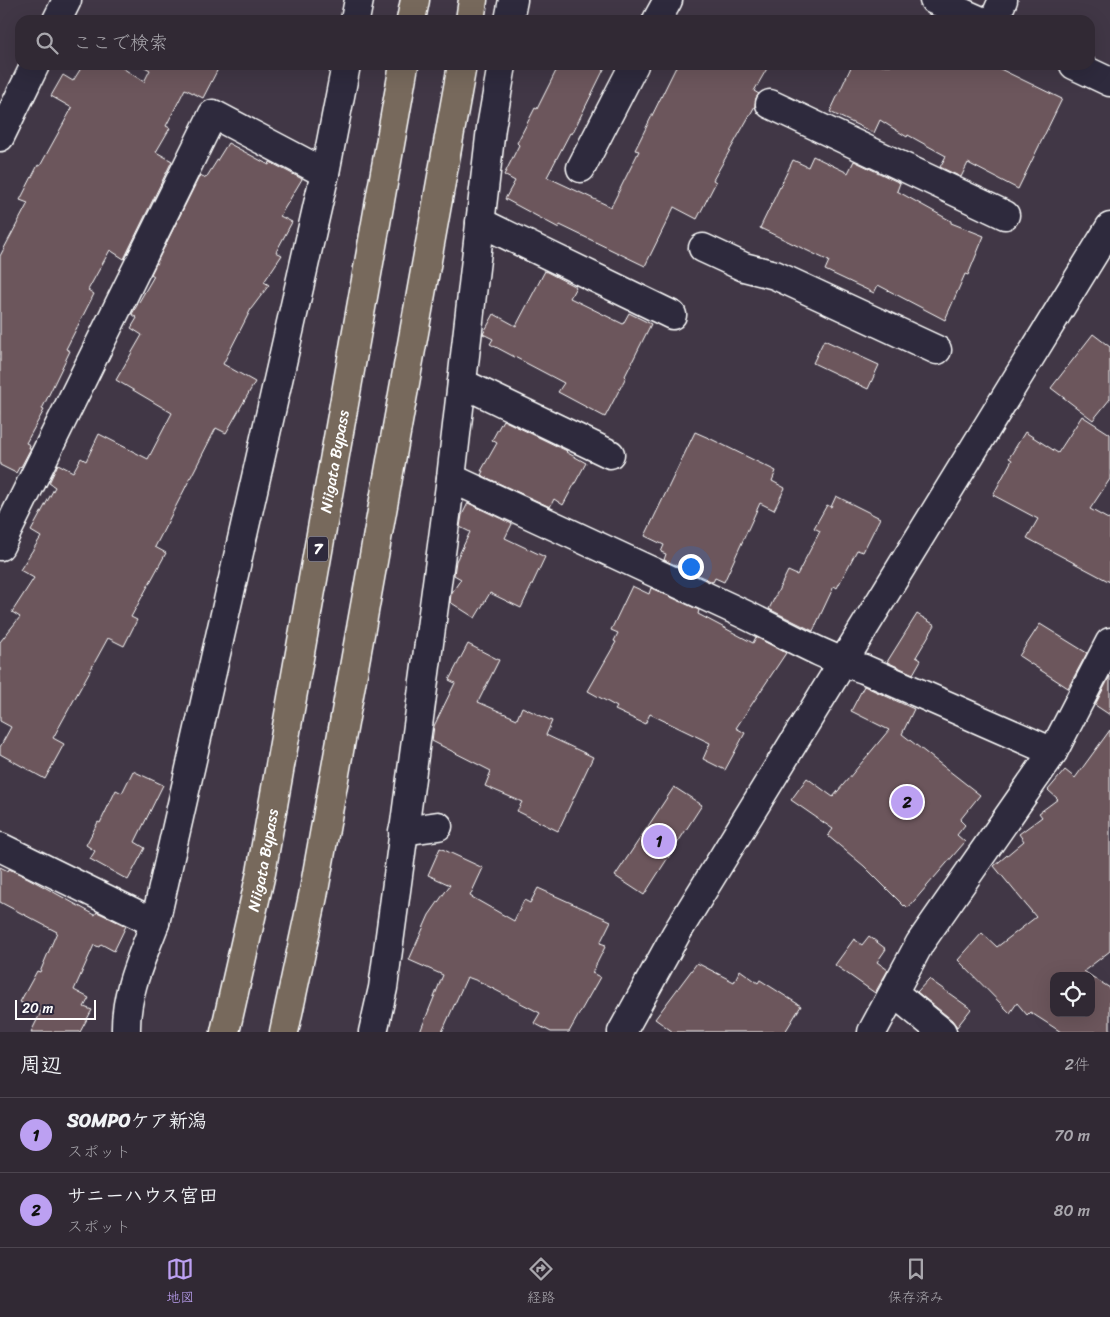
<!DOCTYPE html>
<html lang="ja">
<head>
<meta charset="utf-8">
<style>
	:root { --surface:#312934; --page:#39313c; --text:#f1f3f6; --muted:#a8a6ac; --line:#4c454f; --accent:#bca0f2 }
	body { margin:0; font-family:Sriracha,"Klee One",sans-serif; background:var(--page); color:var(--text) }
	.controls { position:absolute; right:15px; bottom:15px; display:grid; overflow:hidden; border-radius:10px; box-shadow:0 5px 20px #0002 }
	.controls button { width:45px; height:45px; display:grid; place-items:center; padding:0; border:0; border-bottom:1px solid var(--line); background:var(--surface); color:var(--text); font:25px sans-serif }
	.scale { position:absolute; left:15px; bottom:12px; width:81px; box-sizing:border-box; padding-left:5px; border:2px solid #fff; border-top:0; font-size:14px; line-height:18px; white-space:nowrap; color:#fff; -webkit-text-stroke:4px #2f2a3d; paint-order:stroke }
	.you { position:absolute; left:690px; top:566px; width:18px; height:18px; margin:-12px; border:4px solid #fff; border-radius:50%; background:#1a73e8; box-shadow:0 0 0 8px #1a73e833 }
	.badge { display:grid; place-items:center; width:32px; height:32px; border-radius:50%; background:var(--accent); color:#111; font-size:16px; font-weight:700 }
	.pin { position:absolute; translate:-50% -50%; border:2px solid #fff; box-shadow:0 1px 5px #0006 }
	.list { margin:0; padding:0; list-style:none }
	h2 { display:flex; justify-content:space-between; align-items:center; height:65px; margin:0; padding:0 20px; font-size:21px }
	h2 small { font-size:16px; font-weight:400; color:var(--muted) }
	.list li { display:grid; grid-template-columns:32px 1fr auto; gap:15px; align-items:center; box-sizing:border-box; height:75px; padding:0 20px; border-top:1px solid var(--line) }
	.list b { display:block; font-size:19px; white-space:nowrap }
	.list p { margin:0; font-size:16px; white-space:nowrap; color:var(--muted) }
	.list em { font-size:16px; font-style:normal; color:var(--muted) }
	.icon { flex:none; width:28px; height:28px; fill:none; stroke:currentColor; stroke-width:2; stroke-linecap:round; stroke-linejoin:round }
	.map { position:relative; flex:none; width:1110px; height:1032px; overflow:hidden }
	.search { position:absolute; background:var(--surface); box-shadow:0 5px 20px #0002; left:15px; right:15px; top:15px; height:55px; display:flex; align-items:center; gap:12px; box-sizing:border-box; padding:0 18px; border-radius:15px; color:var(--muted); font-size:19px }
	.sheet { height:215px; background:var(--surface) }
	nav { display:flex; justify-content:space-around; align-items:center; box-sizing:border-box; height:70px; border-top:1px solid var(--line); background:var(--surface); font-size:14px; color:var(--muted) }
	nav a { display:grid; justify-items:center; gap:2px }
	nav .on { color:var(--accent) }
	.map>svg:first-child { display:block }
</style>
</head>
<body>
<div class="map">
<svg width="1110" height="1032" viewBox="0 0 1110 1032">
	<rect width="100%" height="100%" fill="#413746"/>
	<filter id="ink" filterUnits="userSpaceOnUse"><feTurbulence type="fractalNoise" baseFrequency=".02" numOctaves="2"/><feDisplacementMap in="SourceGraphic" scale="10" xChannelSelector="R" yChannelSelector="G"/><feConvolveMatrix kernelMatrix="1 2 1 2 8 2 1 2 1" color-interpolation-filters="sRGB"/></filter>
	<g filter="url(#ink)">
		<g fill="#6c565b" stroke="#fff">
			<path d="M83,65h35l26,17 6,-12 -9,-5h79l-17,33 -18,-9 -19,37 4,2 -14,24 16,9 -48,98 -14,-9 -22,40 6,4 -28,55 4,2 -28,58 2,1 -18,33 4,2 -1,3h2l-10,19 -1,-1 -4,7 -16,-8v-209l28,-53 -8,-3 18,-35 2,1 32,-58 -21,-12 12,-21 10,6z"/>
			<path d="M559,65h47l-34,69 -2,-1 -23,44 64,30 28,-56 -4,-1 42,-85h92l-15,26 5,3 -3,4 -1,8 -42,74 3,2 -19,37 -23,-12 -29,59 -85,-41 -1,3 -54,-29 10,-18 -11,-6 15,-30 -2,-2 18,-35 2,1z"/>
			<path d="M852,65h140l70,34 -44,90 -50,-26 -7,14 -19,-9 -2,-1 6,-11 -38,-21 -1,2 -27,-17 -6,13 -44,-21z"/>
			<path d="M228,143l41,22 1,-3 32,17 -22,37 12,6 -16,30 6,3 -18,27 5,3 -18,24 -28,55 32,18 -29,51 -10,-5 -61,119 11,6 -35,64 6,3 -13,26 -16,-8 -55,100 11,6 -19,35 -45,-25v-7l11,-20 -11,-6v-79l20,-25 -8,-5 22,-34 -14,-8 21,-33 -10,-6 24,-44 -6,-4 9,-19 15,8 8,-14 5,3 13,-27 49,25 24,-46 -56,-33 26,-45 -11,-7 6,-10 -5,-4 22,-38 -3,-2 49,-99 6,3z"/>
			<path d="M813,156l35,17 6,-12 46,22 -3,8 54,30v2l33,13 -16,39 -3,-1 -20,46 -67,-35 -4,8 -49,-23 4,-9 -69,-33 33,-68 15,7z"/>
			<path d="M545,271l31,16 -6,11 53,26 6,-11 22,11 -26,52 1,1 -21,40 -47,-25 6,-9 -74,-39 3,-5 -10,-5 11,-20 22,12z"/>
			<path d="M1093,334l17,13v52l-17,21 -42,-32z"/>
			<path d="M824,340l55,25 -11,24 -55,-26z"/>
			<path d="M1082,416l28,18v45l-20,30 20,11v62l-83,-44 11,-19 -45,-24 19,-35 -3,-2 16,-26 33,21z"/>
			<path d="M503,420l64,31 -1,1 20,11 -23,42 -9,-6 -4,8 -69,-32 2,-4h-2l16,-28 -5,-3z"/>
			<path d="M695,432l16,7 65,32 -4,10 13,7 -11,22 -14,-7 -36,79 -9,-4 -2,4 -49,-22 2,-6 -5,-2 3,-7 -19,-9z"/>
			<path d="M836,496l44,22 -17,34 -6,-2 -20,38 -3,-2 -21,45 -44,-22 19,-38 9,4 23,-44 -6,-3 13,-23 4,2z"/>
			<path d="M468,503l44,21 -7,14 40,19 -24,51 -31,-15 -15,25 -25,-16 1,-8 10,-15 -7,-4 2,-14 14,-29 -10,-5 2,-12z"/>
			<path d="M632,586l17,8 2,-6 48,22 -1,4 55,29 3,-6 30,16 -50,75 9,5 -20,37 -22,-11 7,-16 -60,-29 -5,10 -30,-14 2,-3 -29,-16 28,-49 -2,-1 4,-8 -7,-3z"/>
			<path d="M917,614l18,11 -19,32 5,3 -8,14 -26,-12z"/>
			<path d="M1040,624l47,29 -19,35 -49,-32z"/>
			<path d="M468,644l31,16 -21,42 39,17 5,-12 30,14 -6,14 47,22 -35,74 -41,-20 5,-9 -37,-16 6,-15 -59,-30 2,-15 21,-43 -6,-3z"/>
			<path d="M1110,676v39l-15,-10z"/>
			<path d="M864,686l50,23 -12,25 78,61 -20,25 5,5 -8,10 8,7 -57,66 -3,-3 -1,1 -40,-40 -36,-30 5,-7 -42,-29 16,-22 26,19 56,-67 -38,-19z"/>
			<path d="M1110,730v221l-26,20 7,5h-37v37h37v-37l19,12v44h-49l-31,-20 -3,3 -10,-12 -7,10 -52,-53 24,-27 15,14 39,-30 -42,-51 30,-25 -5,-7 23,-17 -3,-4 19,-14 -10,-9 17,-20 10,8z"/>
			<path d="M133,771l30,14 -28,57 10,6 -17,32 -38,-21 5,-8 -9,-6 12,-23 2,1 16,-33 6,3z"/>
			<path d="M674,787l28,18 -58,90 -29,-19z"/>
			<path d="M440,848l43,20 -13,28 44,25 10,-21 6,3 8,-15 73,33 -11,22 6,2 -14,28 8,4 -31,55h-18l-17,-9 6,-10 -62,-32 -11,-4 -25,55h-22l23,-57 -34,-15 20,-45 21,-30 -22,-10z"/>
			<path d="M0,867l8,4 1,-2 19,9 67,37 2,-3 29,14 -12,25 -13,-7 -2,3 -5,-2 -20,45 15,8 -5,9 8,3 -12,22h-49l10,-20 -21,-10 17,-31 3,1 17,-40 -57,-30z"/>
			<path d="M869,936l17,13 -9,13 11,8 -13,23 -40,-28 19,-26 8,6z"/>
			<path d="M697,963l37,19 6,-12 18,13 2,-3 41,26 -16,26h-112l-18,-13z"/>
			<path d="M929,979l42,30 -14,18 -5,-7 -35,-28z"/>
		</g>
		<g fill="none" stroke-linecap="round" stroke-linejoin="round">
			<defs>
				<g id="minor">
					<path d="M934,0l45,20"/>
					<path d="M57,20l10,-20"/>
					<path d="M355,20l4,-20"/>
					<path d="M509,20l4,-20"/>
					<path d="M657,20l11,-20"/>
					<path d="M994,20l9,-20"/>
					<path d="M1074,65l36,17"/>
					<path d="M770,104l235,111"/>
					<path d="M0,137l35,-72"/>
					<path d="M581,168l53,-103"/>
					<path d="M480,222l192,93"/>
					<path d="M703,248l41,19 31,8 162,75"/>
					<path d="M462,383l148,71"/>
					<path d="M451,478c94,44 188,87 282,131 44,20 85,46 131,60l189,83"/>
					<path d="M0,546l213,-432 112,59"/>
					<path d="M403,831l35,-5"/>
					<path d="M0,847l155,76"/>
					<path d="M894,993l48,39"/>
					<path d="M126,1032c-1,-40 15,-72 29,-109l170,-750 21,-108"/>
					<path d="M373,1032l10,-44 68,-510 40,-350 11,-63"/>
					<path d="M622,1032l54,-98 434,-707"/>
					<path d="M872,1032l48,-89 133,-191 57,-110"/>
				</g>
				<g id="highway">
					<path d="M411,20l4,-20"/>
					<path d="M470,20l3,-20"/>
					<path id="s1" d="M225,1032l36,-159 143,-808"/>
					<path d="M284,1032l29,-136 149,-831"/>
				</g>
			</defs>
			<use href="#minor" stroke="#fff" stroke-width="31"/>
			<use href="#highway" stroke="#fff" stroke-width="31"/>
			<use href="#minor" stroke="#2f2a3d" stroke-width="28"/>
			<use href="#highway" stroke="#77695c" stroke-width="28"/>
		</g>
	</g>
	<g text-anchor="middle" stroke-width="4" stroke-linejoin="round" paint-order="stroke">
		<rect fill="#2f2a3d" stroke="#c1bfc5" stroke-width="1" x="308" y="536.5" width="20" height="25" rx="4"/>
		<g font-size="15" font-weight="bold" fill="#fff">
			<text x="318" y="554">7</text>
		</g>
		<g font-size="16" fill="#fff" stroke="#2f2a3d">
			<text dy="6" stroke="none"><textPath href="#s1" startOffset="581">Niigata Bypass</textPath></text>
			<text dy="6" stroke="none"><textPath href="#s1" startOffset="176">Niigata Bypass</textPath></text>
		</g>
	</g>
</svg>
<div class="controls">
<button><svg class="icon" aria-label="locate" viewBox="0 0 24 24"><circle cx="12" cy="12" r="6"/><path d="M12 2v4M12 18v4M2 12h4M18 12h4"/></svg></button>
</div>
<div class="scale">20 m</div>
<div class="you"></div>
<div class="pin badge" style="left:659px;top:841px">1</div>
<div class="pin badge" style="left:907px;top:802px">2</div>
<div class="search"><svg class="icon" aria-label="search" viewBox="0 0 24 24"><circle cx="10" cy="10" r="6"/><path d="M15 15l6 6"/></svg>ここで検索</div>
</div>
<section class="sheet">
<h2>周辺<small>2件</small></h2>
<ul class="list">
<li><span class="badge">1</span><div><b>SOMPOケア新潟</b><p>スポット</p></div><em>70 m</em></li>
<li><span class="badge">2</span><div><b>サニーハウス宮田</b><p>スポット</p></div><em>80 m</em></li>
</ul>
</section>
<nav>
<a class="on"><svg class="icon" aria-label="map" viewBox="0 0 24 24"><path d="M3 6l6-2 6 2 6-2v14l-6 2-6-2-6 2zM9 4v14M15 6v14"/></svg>地図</a>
<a><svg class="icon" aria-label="directions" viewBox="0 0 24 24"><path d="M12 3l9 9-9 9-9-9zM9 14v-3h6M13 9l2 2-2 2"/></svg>経路</a>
<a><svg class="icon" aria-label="saved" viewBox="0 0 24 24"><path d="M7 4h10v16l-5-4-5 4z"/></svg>保存済み</a>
</nav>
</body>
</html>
